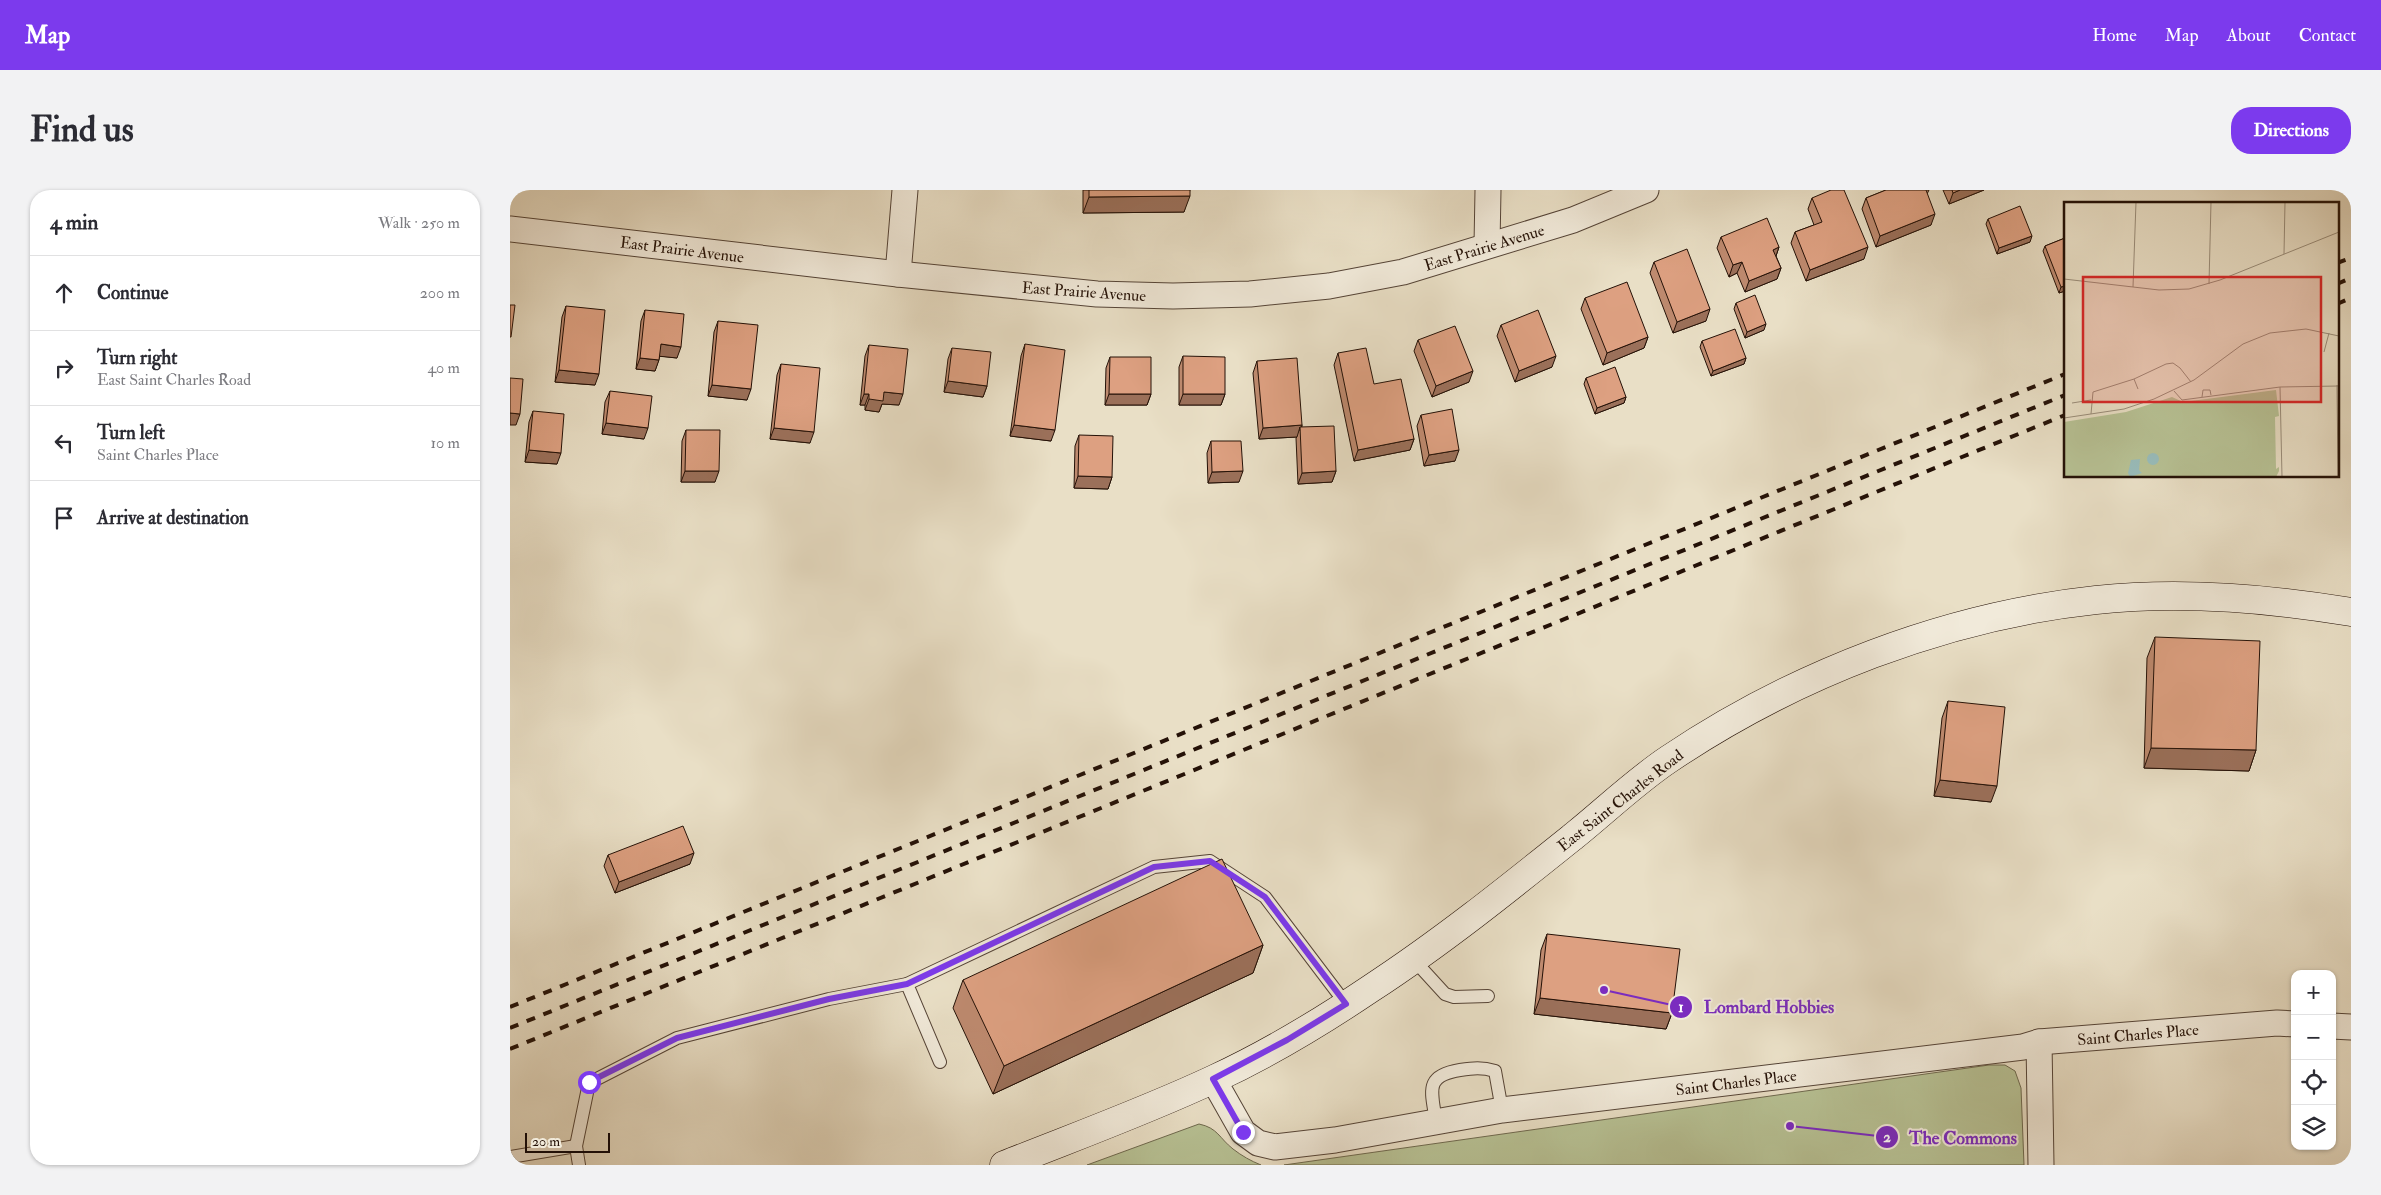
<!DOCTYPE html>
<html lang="en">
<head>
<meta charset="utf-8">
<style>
	:root { --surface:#fff; --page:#f2f2f3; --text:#2b2b33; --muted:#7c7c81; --line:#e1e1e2; --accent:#7c3aed }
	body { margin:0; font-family:"IM FELL Double Pica",serif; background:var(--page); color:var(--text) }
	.controls { position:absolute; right:15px; bottom:15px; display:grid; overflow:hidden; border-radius:10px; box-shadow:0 1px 4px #0004 }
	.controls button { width:45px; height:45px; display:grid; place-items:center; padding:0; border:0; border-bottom:1px solid var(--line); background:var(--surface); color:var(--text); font:25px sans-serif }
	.scale { position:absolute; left:15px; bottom:12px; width:85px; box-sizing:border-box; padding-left:5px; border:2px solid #241107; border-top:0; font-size:14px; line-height:18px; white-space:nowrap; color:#241107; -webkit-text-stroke:4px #f1eada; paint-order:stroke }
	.stop { position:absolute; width:15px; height:15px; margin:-11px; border:4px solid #7c3aed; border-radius:50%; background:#fff }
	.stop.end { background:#7c3aed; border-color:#fff; box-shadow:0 1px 5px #0008 }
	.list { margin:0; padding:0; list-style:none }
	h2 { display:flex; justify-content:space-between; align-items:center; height:65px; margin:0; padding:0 20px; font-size:21px }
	h2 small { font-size:16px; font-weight:400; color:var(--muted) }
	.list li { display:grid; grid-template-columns:32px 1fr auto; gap:15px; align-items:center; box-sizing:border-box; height:75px; padding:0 20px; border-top:1px solid var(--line) }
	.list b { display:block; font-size:19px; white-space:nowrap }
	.list p { margin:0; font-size:16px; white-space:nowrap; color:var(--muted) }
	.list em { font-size:16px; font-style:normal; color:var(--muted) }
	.icon { flex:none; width:28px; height:28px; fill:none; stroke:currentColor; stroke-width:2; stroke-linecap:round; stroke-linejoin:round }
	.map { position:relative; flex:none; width:1841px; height:975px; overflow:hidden; border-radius:20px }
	header { display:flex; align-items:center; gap:30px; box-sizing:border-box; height:70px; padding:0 25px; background:var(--accent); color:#fff }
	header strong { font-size:24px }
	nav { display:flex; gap:28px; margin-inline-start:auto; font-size:18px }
	.intro { display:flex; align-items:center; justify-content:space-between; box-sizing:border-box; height:120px; padding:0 30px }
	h1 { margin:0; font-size:35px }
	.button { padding:12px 22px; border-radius:20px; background:var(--accent); color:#fff; font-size:18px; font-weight:700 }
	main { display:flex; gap:30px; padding:0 30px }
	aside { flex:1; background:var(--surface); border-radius:20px; box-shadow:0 1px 4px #0004 }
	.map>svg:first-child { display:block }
</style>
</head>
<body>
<header>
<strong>Map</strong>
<nav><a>Home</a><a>Map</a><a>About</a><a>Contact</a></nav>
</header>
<div class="intro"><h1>Find us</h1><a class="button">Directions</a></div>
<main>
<aside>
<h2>4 min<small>Walk · 250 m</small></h2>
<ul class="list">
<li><svg class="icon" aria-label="ahead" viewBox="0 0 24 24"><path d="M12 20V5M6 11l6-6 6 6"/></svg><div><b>Continue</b></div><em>200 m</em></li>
<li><svg class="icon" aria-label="right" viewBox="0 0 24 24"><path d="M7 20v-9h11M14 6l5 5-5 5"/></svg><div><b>Turn right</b><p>East Saint Charles Road</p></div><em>40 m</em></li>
<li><svg class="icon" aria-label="left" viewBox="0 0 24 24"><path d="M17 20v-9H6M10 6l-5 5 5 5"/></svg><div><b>Turn left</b><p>Saint Charles Place</p></div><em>10 m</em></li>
<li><svg class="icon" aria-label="arrive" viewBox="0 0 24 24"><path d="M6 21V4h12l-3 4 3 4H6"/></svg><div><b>Arrive at destination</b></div></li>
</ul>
</aside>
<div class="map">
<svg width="1841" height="975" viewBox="0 0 1841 975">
	<rect width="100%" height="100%" fill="#e9dfc6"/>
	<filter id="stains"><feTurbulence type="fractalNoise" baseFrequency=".004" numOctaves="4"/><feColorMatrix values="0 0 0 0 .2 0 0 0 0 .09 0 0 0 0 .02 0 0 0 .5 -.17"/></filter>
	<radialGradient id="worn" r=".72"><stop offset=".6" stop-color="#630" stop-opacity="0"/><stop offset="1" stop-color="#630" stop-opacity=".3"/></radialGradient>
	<g fill="#b7c194" stroke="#6e694e">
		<path d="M1479,875h16l10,6 6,17 3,77h-740z"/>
		<path d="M689,934c19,4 20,14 34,25 9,7 18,12 28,16h-174z"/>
	</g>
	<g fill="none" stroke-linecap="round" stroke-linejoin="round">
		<defs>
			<g id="service">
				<path d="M903,769l32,35 9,3 34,-1"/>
				<path d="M430,872l-33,-78 247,-117 56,-6 55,36 81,107"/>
				<path d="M926,932c-4,-30 -13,-46 24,-52 13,-2 22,-3 35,1l7,39"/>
				<path d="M0,967l66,-11"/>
				<path d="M69,975l-3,-19 13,-63 88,-45 152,-39 78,-15"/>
			</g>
			<g id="minor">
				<path d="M0,39l388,45 199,20 76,2 77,-2 79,-8 74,-14 170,-52 73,-30"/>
				<path d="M977,55l1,-55"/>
				<path d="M388,84l7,-84"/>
				<path d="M1822,836l19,1"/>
				<path d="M1529,852l2,123"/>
				<path d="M703,889l30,53 15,11 17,4 60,-7 167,-30 521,-63 16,-5 238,-19 18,1"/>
			</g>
			<path id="secondary" d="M494,975c70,-28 142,-54 210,-86 54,-25 107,-57 156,-90 72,-47 139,-101 205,-154 31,-25 61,-54 94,-76 125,-84 276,-143 427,-159 85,-9 171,-2 255,12"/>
		</defs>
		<use href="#service" stroke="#554437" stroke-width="14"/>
		<use href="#minor" stroke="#554437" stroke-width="27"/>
		<use href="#secondary" stroke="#241107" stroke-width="29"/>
		<use href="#service" stroke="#f1eada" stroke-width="12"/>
		<use href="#minor" stroke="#f1eada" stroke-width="25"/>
		<use href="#secondary" stroke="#f1eada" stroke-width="28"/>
		<g stroke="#241107" stroke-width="4" stroke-dasharray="9 9" stroke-linecap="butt">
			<path d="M1827,73l14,-5"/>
			<path d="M1827,94l14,-6"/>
			<path d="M1827,114l14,-6"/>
			<path d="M0,817l1555,-633"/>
			<path d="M0,838l1555,-633"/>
			<path d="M0,859l1555,-634"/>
		</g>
	</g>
	<g fill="#be8a6f" stroke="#241107">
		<path d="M573,0h107l-6,22 -101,1z"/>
		<path d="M1376,0h43l-2,4 4,31 -55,22 -14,-38 4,-11z"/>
		<path d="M1433,0h41l-35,14z"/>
		<path d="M1302,8l52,61 -58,22 -15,-38 4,-11 19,-7 -6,-16z"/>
		<path d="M1478,29l42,23 -33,12 -11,-30z"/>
		<path d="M1211,47l58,10 -3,9 5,12 -4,11 -32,13 -8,-19 -8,4 -12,-29z"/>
		<path d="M1555,48v53l-6,2 -16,-42 2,-5z"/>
		<path d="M1144,72l52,59 -33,12 -23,-60z"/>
		<path d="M1075,108l63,39 -4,11 -41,17 -22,-56z"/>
		<path d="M1226,113l28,27 -19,8 -11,-29z"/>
		<path d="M56,116l29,79 -40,-3 7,-65z"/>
		<path d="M135,120l32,48 -17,-2 -5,15 -19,-2 5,-48z"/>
		<path d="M208,131l29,79 -39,-4 6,-64z"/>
		<path d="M991,135l51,42 -37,15 -18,-46z"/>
		<path d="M908,150l51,42 -37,15 -18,-46z"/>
		<path d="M1192,151l44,17 -2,6 -33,12 -11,-29z"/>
		<path d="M515,154l26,97 -41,-5 11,-80z"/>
		<path d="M359,155l30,60 -17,-1 -3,8 -14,-2v-5h-5l5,-49z"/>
		<path d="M442,158l35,38 -4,11 -39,-5 4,-33z"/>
		<path d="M828,163l36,31 40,55 -4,11 -56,11 -20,-96z"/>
		<path d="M673,166l42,38 -4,11h-42v-38z"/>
		<path d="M600,167l41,37 -4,11h-42l1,-37z"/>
		<path d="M747,171l45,64v2l34,44 -4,11 -34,2 -2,-46 1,-1 -38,2 -6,-66z"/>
		<path d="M271,174l29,79 -40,-4 7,-64z"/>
		<path d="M1076,188l40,19 -2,6 -29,11 -11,-30z"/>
		<path d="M100,201l34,48 -42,-5 3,-32z"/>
		<path d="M23,221l24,53 -32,-2 4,-40z"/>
		<path d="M911,225l34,46 -31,5 -7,-40z"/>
		<path d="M176,240l29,52h-34l1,-41z"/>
		<path d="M569,245l33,42 -4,12 -34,-1 1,-42z"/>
		<path d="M701,251l28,41 -31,1 -1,-30z"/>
		<path d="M1645,447l101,113 -7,21 -105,-3 3,-110z"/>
		<path d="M1438,511l43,101 -57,-6 8,-78z"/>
		<path d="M98,665l82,9 -75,29 -11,-27z"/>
		<path d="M1037,744l125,79 -6,16 -132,-15 7,-64z"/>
		<path d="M753,755l-10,28 -260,121 -40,-86 10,-28z"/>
	</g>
	<g fill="#9b705a" stroke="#241107">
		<path d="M1450,0h24l-35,14 4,-11z"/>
		<path d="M680,6l-6,16 -101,1 6,-16z"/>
		<path d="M1425,24l-4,11 -55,22 4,-11z"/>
		<path d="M1522,46l-2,6 -33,12 2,-6z"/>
		<path d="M1269,57l-4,12 -2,-9z"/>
		<path d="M1358,57l-4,12 -58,22 4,-11z"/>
		<path d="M1232,72l-5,11 -8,4 4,-12z"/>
		<path d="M1271,78l-4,11 -32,13 4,-11z"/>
		<path d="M1555,96v5l-6,2 2,-6z"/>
		<path d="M1200,119l-4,12 -33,12 4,-11z"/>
		<path d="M1256,134l-2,6 -19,8 2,-6z"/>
		<path d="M1138,147l-4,11 -41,17 4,-12z"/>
		<path d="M151,154l20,3 -4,11 -20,-2z"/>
		<path d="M1046,166l-4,11 -37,15 4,-11z"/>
		<path d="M130,168l19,2 -4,11 -19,-2z"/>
		<path d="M1236,168l-2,6 -33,12 2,-5z"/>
		<path d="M49,180l40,4 -4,11 -40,-3z"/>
		<path d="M963,181l-4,11 -37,15 4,-11z"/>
		<path d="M438,191l39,5 -4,11 -39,-5z"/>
		<path d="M202,195l39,4 -4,11 -39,-4z"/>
		<path d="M374,202l19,2 -4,11 -17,-1 -3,8 -14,-2 4,-11z"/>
		<path d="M354,204h5l-4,11h-5z"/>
		<path d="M599,204h42l-4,11h-42z"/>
		<path d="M673,204h42l-4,11h-42z"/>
		<path d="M1116,207l-2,6 -29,11 2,-6z"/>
		<path d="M0,223l10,1 -4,11h-6z"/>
		<path d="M96,233l42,5 -4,11 -42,-5z"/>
		<path d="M504,235l41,5 -4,11 -41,-5z"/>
		<path d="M792,235l-2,6v-4l-3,10 -38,2 4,-11z"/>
		<path d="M264,238l40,4 -4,11 -40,-4z"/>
		<path d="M904,249l-4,11 -56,11 4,-11z"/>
		<path d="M19,260l32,3 -4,11 -32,-2z"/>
		<path d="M949,260l-4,11 -31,5 5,-11z"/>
		<path d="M175,281h34l-4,11h-34z"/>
		<path d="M733,281l-4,11 -31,1 4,-11z"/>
		<path d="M826,281l-4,11 -34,2 4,-11z"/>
		<path d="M568,286l34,1 -4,12 -34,-1z"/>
		<path d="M1641,558l105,2 -7,21 -105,-3z"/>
		<path d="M1430,590l57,6 -6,16 -57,-6z"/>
		<path d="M184,663l-4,11 -75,29 4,-11z"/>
		<path d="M753,755l-10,28 -260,121 11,-28z"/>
		<path d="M1030,808l132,15 -6,16 -132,-15z"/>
	</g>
	<g fill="#dda081" stroke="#241107">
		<path d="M579,0h101v6l-101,1z"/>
		<path d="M1321,0h13l24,57 -58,23 -15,-38 27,-10 -10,-24z"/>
		<path d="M1376,0h40l9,24 -55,22 -14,-38z"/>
		<path d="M1442,0h8l-7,3z"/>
		<path d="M1510,16l12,30 -33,12 -11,-29z"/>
		<path d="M1257,28l12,29 -6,3 8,18 -32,13 -7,-19 -9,3 -12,-28z"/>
		<path d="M1555,48v48l-4,1 -16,-41z"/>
		<path d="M1177,59l23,60 -33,13 -23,-60z"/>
		<path d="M1117,92l21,55 -41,16 -22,-55z"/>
		<path d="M1245,105l11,29 -19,8 -11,-29z"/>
		<path d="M0,115h5l-4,32h-1z"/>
		<path d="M56,116l39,4 -6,64 -40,-4z"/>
		<path d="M135,120l39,4 -3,33 -20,-3 -2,16 -19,-2z"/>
		<path d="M1028,120l18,46 -37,15 -18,-46z"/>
		<path d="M208,131l40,4 -7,64 -39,-4z"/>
		<path d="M945,136l18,45 -37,15 -18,-46z"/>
		<path d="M1225,139l11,29 -33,13 -11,-30z"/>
		<path d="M515,154l40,6 -10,80 -41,-5z"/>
		<path d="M359,155l39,4 -5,45 -19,-2 -1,9 -14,-2v-5h-5z"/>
		<path d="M442,158l39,4 -4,34 -39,-5z"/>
		<path d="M856,158l8,36 27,-5 13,60 -56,11 -20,-97z"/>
		<path d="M673,166l42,1v37h-42z"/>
		<path d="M600,167h41v37h-42z"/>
		<path d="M787,168l5,67 -39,3 -6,-67z"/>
		<path d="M271,174l39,4 -6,64 -40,-4z"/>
		<path d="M1105,177l11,30 -29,11 -11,-30z"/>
		<path d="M0,188l13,1 -3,35 -10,-1z"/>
		<path d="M100,201l42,5 -4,32 -42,-5z"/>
		<path d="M942,219l7,41 -30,5 -8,-40z"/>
		<path d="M23,221l31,3 -3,39 -32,-3z"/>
		<path d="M824,236l2,45 -34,2 -2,-46z"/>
		<path d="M176,240h34l-1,41h-34z"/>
		<path d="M569,245l34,1 -1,41 -34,-1z"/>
		<path d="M701,251h30l2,30 -31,1z"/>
		<path d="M1645,447l105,4 -4,109 -105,-2z"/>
		<path d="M1438,511l57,6 -8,79 -57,-6z"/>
		<path d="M173,636l11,27 -75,29 -11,-27z"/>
		<path d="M712,669l41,86 -259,121 -41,-86z"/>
		<path d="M1037,744l133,15 -8,64 -132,-15z"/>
	</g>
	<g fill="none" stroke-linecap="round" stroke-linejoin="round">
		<path stroke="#7c3aed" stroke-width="6" d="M79,892l88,-44 152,-39 78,-15 247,-117 56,-6 55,36 81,107 -59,36 -74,39 30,53"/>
	</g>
	<g text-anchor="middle" stroke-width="4" stroke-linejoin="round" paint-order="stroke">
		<g font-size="16" fill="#241107" stroke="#f1eada">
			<text transform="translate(974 57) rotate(-17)" y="6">East Prairie Avenue</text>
			<text transform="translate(172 59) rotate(7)" y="6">East Prairie Avenue</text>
			<text transform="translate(574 101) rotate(4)" y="6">East Prairie Avenue</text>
			<text transform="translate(1110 610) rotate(-38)" y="6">East Saint Charles Road</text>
			<text transform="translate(1628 844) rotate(-5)" y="6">Saint Charles Place</text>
			<text transform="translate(1226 892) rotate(-7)" y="6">Saint Charles Place</text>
		</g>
	</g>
	<g transform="translate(1554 12)">
		<rect width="275" height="275" fill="#e9dfc6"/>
		<path d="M212,188l3,26 -4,1 1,52 3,-2v4l-3,6h-212v-55l62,-10 46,-15 11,5z" fill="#b7c194"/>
		<path d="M83 257a6 6 0 1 1 12 0a6 6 0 1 1-12 0ZM76,257l-1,11 3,3 -12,4 -2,-4 3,-13z" fill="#98bcba"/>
		<path fill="none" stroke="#9a8d7a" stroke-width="1" d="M220,52l1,-52M0,77l95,11 30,-1 31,-9 119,-48M145,82l2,-82M69,85l3,-85M260,150l5,-19M273,183l1,92M216,185l2,90M74,187l-4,-10 32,-15 7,-1 7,5 11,14M110,189l8,9 98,-13 59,-1M138,195l1,-7h7l1,5M8,201l19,-3M27,212l2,-22 41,-13M0,216l60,-9 30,-10 40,-19 49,-36 27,-11 36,-4 33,7"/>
		<path fill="#d62828" fill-opacity="0.15" stroke="#d62828" stroke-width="2.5" d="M19,75h238v125h-238z"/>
		<rect width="275" height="275" fill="none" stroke="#241107" stroke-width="2.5"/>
	</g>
	<path fill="none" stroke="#7b2cbf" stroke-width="2" d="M1094 800L1171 817M1280 936L1377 947"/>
	<g fill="#7b2cbf" stroke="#f1eada" stroke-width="2">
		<circle cx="1094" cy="800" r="5"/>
		<circle cx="1280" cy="936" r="5"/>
		<circle cx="1171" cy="817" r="12"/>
		<circle cx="1377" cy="947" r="12"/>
	</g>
	<g font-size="15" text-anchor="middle" font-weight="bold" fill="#fff">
		<text x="1171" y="822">1</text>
		<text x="1377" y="952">2</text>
	</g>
	<g font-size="18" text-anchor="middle" font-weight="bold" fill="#7b2cbf" stroke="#f1eada" stroke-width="4" stroke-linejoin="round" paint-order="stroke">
		<text x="1259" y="823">Lombard Hobbies</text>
		<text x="1453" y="954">The Commons</text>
	</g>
	<rect width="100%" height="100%" filter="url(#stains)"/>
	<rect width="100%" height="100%" fill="url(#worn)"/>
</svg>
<div class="controls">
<button>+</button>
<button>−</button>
<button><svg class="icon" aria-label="locate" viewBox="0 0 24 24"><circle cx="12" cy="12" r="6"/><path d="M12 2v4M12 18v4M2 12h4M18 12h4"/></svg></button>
<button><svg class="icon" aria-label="layers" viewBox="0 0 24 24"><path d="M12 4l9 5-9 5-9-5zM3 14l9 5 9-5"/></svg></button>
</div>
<div class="scale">20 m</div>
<div class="stop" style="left:79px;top:892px"></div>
<div class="stop end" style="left:733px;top:942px"></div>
</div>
</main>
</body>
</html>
